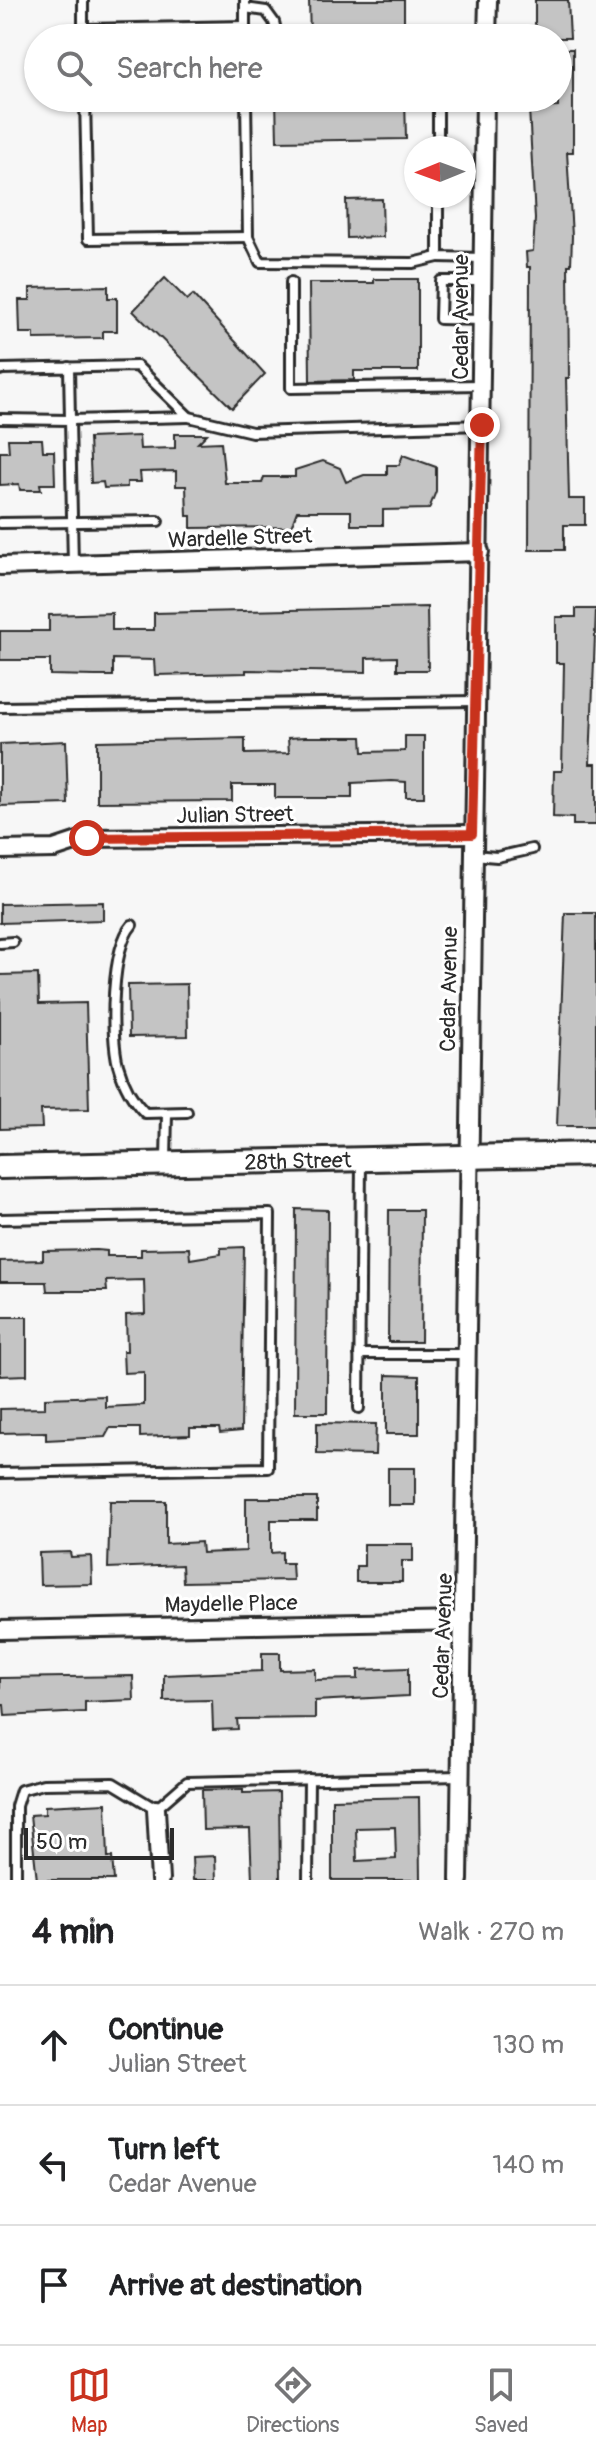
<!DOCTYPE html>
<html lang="en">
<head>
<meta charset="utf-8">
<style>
	:root { --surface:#fff; --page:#f6f6f6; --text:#202124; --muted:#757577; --line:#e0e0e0; --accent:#c8321e }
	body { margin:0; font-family:Pangolin,sans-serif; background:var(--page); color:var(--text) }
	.compass { position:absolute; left:404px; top:136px; width:72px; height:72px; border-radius:50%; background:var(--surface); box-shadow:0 2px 6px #0004; rotate:269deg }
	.scale { position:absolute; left:24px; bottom:20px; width:150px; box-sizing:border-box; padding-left:8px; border:4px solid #2b2b2b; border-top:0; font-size:22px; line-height:28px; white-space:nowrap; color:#2b2b2b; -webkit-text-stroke:6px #fff; paint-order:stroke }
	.stop { position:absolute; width:24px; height:24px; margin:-18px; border:6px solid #c8321e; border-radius:50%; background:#fff }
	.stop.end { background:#c8321e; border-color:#fff; box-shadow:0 2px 8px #0008 }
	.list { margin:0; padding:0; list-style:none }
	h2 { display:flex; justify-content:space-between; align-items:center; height:104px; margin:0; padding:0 32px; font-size:34px }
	h2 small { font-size:26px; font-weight:400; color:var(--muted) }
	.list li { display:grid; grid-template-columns:52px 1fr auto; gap:24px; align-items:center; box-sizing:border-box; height:120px; padding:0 32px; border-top:2px solid var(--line) }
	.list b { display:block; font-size:30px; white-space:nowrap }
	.list p { margin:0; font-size:26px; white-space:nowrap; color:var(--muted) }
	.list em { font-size:26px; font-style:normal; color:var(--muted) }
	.icon { flex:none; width:44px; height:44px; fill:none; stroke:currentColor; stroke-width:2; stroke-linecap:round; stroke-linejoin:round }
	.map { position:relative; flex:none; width:596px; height:1880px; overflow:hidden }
	.search { position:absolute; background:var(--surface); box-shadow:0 2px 6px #0004; left:24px; right:24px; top:24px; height:88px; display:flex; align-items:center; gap:20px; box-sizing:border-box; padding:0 28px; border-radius:44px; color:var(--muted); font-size:30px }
	.sheet { height:464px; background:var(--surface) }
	nav { display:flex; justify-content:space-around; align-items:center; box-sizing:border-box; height:112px; border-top:2px solid var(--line); background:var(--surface); font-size:22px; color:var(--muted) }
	nav a { display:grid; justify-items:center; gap:4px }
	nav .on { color:var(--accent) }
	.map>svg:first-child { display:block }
</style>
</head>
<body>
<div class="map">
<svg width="596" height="1880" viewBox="0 0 596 1880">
	<rect width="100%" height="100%" fill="#f7f7f7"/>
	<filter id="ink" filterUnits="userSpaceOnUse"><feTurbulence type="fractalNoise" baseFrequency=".0125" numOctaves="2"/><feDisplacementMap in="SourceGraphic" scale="16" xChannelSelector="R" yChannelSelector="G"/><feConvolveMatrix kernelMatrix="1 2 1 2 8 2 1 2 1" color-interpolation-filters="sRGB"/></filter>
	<g filter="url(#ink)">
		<g fill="#c4c4c4" stroke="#2b2b2b" stroke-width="2" fill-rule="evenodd">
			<path d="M309,0h95v38h-94z"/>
			<path d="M535,0h33l2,38h-35z"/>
			<path d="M558,49h15v103h-6l5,84 -1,29h-3l1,113h-3l3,121h16v26h-21v25h-35l1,-283h-3l-1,-15 7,-1 2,-32 -6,-111 29,-1z"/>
			<path d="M276,98h129l1,41 -129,2z"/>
			<path d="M382,199l1,38 -36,1 -1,-38z"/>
			<path d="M165,278l22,22 6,-5 72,79 -33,34 -99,-97z"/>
			<path d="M374,279h44v92h-64v9l-44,1 -1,-98h65z"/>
			<path d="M108,286v12h9v33h-14v7l-69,1v-6h-14l-1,-33h11v-12z"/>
			<path d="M175,434h32l-9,9 23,-1 4,41h37l2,-6h31v-7l28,-9 17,7 6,14 18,-7h23v-10h12l4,-10 33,12v24l-7,18 -46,1v15h-32v-14h-54l-6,16 -100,1v-12h-4l-1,-30h-10v-15l-36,1 1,10h-14v5l-23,1 -1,-6 -12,1 -2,-45 50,-2 1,13 35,-1z"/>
			<path d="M8,439h34l1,12h11l1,33h-15l1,6h-21l-1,-6 -19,1v-33h9z"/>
			<path d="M427,607l1,63h-31v-13l-31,1v14l-120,-2v3l-91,2 -1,-15 -41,-1v17h-18l-45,-1v-15h-50v-29h49v-16l63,-2v17h42v-17z"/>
			<path d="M576,609h20l-6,155h6v61h-23v-7l-20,-1 1,-46h8l2,-108h-8v-46h20z"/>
			<path d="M405,736h19v61h-18v-15l-14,-1 -40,2v15h-77v-13h-43v16l-135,1v-61l148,-3v16l44,-1 -1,-15 17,-1h57l1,15 42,-1z"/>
			<path d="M66,741l2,63 -68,2v-62z"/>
			<path d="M103,902v18l-103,3v-19z"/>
			<path d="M565,913h31v213h-39z"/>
			<path d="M38,974l1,30 47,-1 3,106 -48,1 1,18 -42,1v-154z"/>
			<path d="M187,984l1,52 -59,1 -1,-52z"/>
			<path d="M296,1209l32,1 -1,203h-32z"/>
			<path d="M389,1210h33l-1,132h-33z"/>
			<path d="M244,1247l-3,184 -21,2 -1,-5h-29v7l-50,2v-9h-30l-5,9 -59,3v-8l-46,1v-24l45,-1v-10l60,-2v11l39,-2v-33l-20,1 -1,-22h4l-1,-36 19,-1 -1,-34 -38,1 1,10h-60l-1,-9h-46v-21l43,-1v-9l54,-1 10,1v5h34v-7l48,-1 1,11 31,-5v-6z"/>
			<path d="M0,1317h27v58l-27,1z"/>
			<path d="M386,1375l33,1v58h-33z"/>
			<path d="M317,1423l59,1 -1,31 -58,-1z"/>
			<rect x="388" y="1468" width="27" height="37"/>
			<path d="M246,1498h71v22h-46v33l11,-1v11h10l1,17 -110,2 -1,-17 -74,3 2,-67h56v43l35,-2 1,11 44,-2z"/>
			<path d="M364,1544h49v17h-11v21h-46v-16h8z"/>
			<path d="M70,1552l1,5 20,-1 1,28 -52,1 -1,-32z"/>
			<path d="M262,1653h18v17l35,-1v11l43,-1v-9l50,-2v28l-93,5v17l-78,1 1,10 -25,1 -1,-30 -48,1v-26l98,-4z"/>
			<path d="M133,1676l1,24 -49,2v10l-80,4 -1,-11h-4v-27z"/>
			<path d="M243,1789v4l36,-1 1,88h-28l-2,-51 -47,1 -1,-40z"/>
			<path d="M419,1797l1,83h-88v-81zM395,1827l1,32 -39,2 -1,-33z"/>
			<path d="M106,1803l2,55 4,-1 2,23h-77l-7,-65 15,-1v-8z"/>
			<path d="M215,1856l1,24h-23l-1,-23z"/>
		</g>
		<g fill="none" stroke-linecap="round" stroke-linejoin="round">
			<defs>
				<g id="lane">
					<path d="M83,0v38"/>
					<path d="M245,0v38"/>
					<path d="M245,8l21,3 8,11 4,16"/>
					<path d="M83,29l162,-3"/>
					<path d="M85,98l3,141 160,-2"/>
					<path d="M246,98l2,139 12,25 153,1 25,-6"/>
					<path d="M438,98v50"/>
					<path d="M438,196v61l45,1"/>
					<path d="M482,281h-41l-1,38 42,1"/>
					<path d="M291,282v106l190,-3"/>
					<path d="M0,370l2,-1 135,-3 52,51 -119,3 -1,-53"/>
					<path d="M189,417l63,15 230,-7"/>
					<path d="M0,419l70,1 3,144"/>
					<path d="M0,523l158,-2"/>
					<path d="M0,707l476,-6"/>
					<path d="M473,855l24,2 35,-8"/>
					<path d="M132,925c-21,24 -22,109 -14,140 5,18 14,35 27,48l42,-1"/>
					<path d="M0,943l13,-1"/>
					<path d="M166,1160l1,-47"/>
					<path d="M0,1219l270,-5 -2,254 -268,5"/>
					<path d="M359,1354h108"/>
					<path d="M359,1408l2,-248"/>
					<path d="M16,1880v-74l5,-16 22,-6 70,-1 43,26 31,-27 273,-6"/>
					<path d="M308,1880l1,-101"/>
				</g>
				<g id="street">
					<path d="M487,38l1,-38"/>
					<path d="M0,566l480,-14"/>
					<path d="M0,850l54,-1 33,-11 385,-4"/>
					<path d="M0,1630l463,-9"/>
					<path d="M156,1809l4,71"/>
					<path d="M459,1880l26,-1782"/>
				</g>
				<g id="secondary">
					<path id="s1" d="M0,1167l596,-13"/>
				</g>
			</defs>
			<use href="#lane" stroke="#2b2b2b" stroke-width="14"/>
			<use href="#street" stroke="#2b2b2b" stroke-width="22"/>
			<use href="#secondary" stroke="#2b2b2b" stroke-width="28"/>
			<use href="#lane" stroke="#fff" stroke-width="8"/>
			<use href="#street" stroke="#fff" stroke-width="16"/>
			<use href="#secondary" stroke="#fff" stroke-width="22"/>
		</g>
	</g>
	<g fill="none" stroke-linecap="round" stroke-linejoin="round" filter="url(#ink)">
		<path stroke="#c8321e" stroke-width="10" d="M87,838l385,-4 10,-409"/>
	</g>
	<g text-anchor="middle" stroke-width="6" stroke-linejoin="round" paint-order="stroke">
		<g font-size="22" fill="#2b2b2b" stroke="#fff">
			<text transform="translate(460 317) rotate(-90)" y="8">Cedar Avenue</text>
			<text transform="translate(240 537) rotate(-2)" y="8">Wardelle Street</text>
			<text transform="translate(235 814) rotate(-1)" y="8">Julian Street</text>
			<text transform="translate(448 989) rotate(-89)" y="8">Cedar Avenue</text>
			<text dy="8" stroke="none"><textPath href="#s1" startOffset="298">28th Street</textPath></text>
			<text transform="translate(231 1603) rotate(-1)" y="8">Maydelle Place</text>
			<text transform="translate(442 1636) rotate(-88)" y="8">Cedar Avenue</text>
		</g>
	</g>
</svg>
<svg class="compass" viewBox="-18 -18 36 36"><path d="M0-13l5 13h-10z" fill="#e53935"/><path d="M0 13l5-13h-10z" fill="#757577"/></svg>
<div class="scale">50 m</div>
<div class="stop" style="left:87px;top:838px"></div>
<div class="stop end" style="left:482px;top:425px"></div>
<div class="search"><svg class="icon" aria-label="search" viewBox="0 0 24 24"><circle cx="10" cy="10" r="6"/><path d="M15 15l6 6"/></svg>Search here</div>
</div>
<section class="sheet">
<h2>4 min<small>Walk · 270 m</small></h2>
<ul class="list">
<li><svg class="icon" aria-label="ahead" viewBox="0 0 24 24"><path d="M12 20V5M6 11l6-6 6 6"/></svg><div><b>Continue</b><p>Julian Street</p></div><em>130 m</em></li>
<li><svg class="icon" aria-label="left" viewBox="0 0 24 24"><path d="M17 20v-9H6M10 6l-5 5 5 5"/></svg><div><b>Turn left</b><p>Cedar Avenue</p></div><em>140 m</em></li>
<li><svg class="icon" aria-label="arrive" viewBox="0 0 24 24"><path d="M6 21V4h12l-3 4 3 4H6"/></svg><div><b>Arrive at destination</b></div></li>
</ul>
</section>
<nav>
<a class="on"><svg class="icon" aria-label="map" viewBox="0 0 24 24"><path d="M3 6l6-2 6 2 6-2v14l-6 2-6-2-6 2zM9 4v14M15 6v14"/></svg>Map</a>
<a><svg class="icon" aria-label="directions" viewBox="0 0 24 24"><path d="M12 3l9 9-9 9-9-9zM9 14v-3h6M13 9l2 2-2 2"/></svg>Directions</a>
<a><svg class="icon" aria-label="saved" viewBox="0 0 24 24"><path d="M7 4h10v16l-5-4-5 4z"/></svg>Saved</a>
</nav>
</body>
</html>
